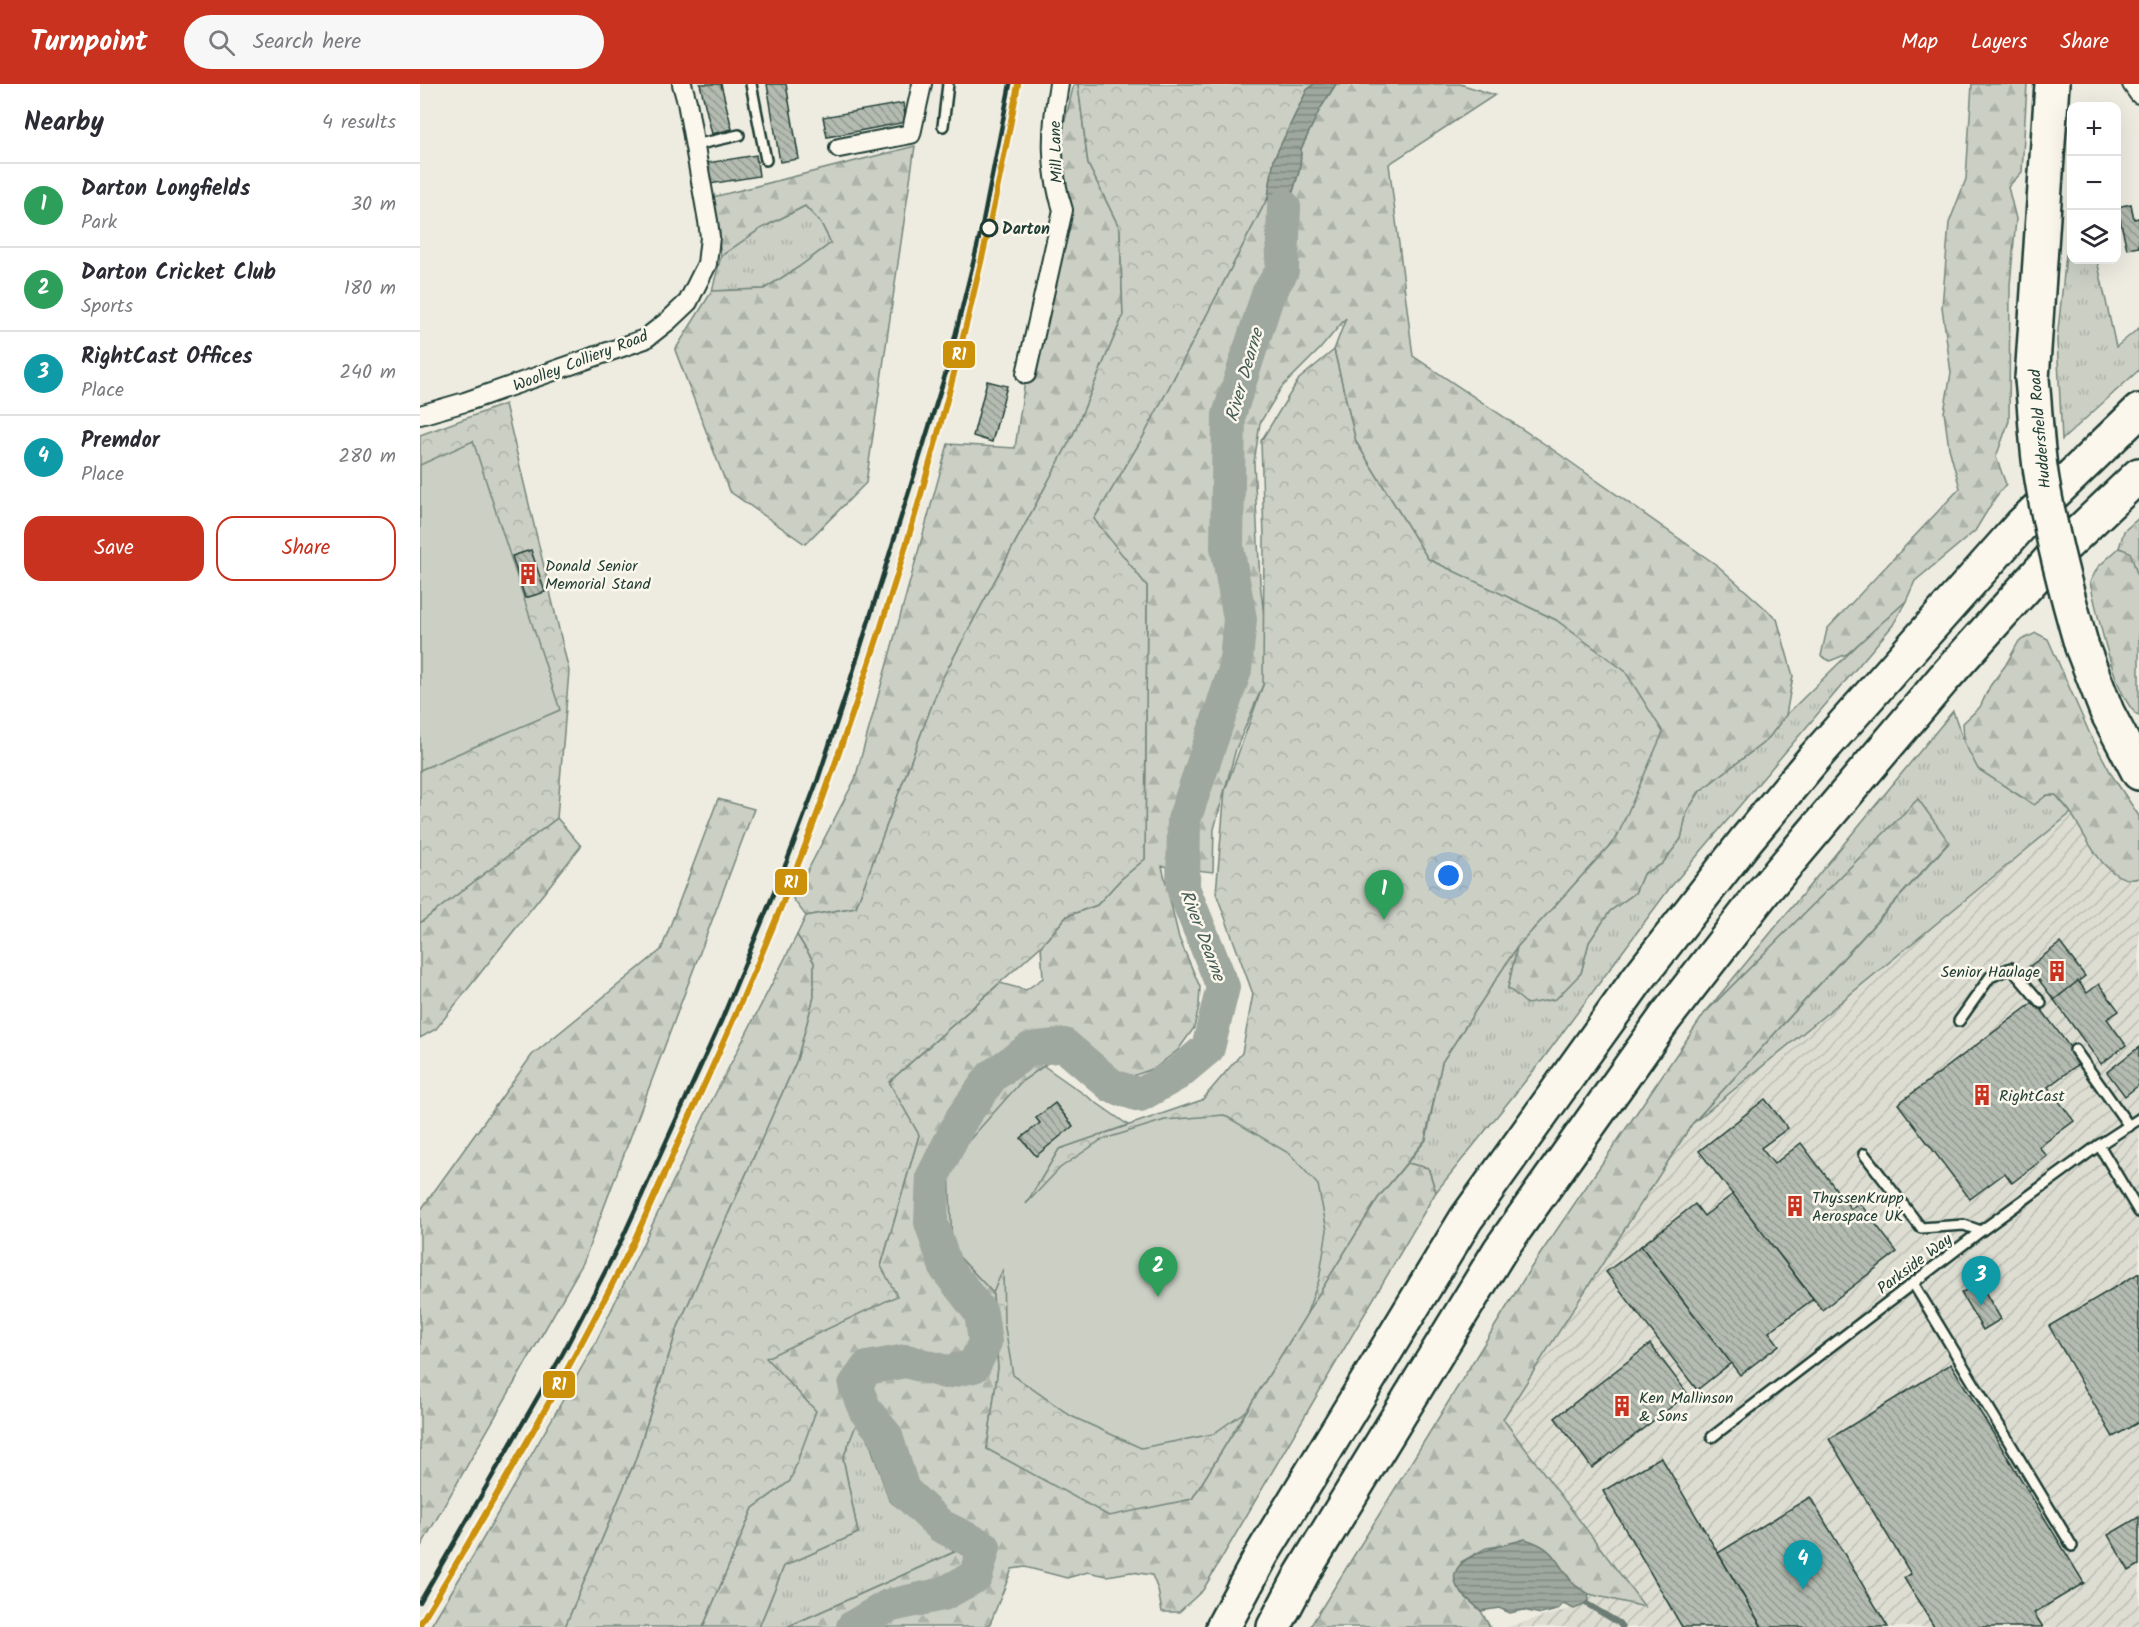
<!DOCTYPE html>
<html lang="en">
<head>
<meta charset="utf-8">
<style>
	:root { --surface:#fff; --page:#f7f7f7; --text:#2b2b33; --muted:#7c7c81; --line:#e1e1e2; --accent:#c8321e }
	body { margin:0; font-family:Kalam,sans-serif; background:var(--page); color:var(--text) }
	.controls { position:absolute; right:18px; top:18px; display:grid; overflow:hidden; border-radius:12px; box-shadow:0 6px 24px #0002 }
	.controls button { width:54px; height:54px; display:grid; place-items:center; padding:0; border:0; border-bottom:2px solid var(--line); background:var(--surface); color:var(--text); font:30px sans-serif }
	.you { position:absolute; left:1029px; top:792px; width:21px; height:21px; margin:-15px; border:4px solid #fff; border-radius:50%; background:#1a73e8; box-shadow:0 0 0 9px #1a73e833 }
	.badge { display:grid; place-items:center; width:39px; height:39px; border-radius:50%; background:var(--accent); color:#fff; font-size:20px; font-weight:700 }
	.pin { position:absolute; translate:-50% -50px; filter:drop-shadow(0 2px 3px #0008) }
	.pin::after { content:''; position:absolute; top:32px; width:21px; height:18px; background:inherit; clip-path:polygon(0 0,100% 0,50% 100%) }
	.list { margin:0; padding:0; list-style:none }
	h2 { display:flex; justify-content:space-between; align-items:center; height:78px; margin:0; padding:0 24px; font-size:26px }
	h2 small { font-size:20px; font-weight:400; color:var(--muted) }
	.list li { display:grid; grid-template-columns:39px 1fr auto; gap:18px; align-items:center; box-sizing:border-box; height:84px; padding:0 24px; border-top:2px solid var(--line) }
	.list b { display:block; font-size:22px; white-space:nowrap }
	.list p { margin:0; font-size:20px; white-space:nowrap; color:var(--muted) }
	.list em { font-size:20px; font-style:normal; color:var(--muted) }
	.actions { display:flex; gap:12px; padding:18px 24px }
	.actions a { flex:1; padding:14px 0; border:2px solid var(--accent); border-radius:18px; text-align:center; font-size:21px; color:var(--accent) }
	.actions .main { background:var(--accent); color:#fff }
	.icon { flex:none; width:33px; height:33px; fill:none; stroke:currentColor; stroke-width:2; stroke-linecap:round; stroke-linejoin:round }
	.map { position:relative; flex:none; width:1719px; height:1543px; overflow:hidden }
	header { display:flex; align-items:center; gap:36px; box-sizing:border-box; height:84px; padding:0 30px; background:var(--accent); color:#fff }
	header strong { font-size:28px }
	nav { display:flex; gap:33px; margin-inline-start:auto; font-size:21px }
	.search { width:420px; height:54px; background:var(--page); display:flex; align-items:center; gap:15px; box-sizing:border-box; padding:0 21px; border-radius:33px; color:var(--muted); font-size:22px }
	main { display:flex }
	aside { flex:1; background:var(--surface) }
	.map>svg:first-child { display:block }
</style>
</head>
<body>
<header>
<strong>Turnpoint</strong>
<div class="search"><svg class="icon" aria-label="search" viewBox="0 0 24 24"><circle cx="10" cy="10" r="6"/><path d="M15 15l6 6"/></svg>Search here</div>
<nav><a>Map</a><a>Layers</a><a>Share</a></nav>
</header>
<main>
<aside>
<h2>Nearby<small>4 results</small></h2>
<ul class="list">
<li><span class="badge" style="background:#2e9e5b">1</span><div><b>Darton Longfields</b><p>Park</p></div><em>30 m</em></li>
<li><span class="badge" style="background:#2e9e5b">2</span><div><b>Darton Cricket Club</b><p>Sports</p></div><em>180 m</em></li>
<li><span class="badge" style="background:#0f9aa8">3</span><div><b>RightCast Offices</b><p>Place</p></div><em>240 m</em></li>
<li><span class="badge" style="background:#0f9aa8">4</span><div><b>Premdor</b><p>Place</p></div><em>280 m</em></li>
</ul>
<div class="actions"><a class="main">Save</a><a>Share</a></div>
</aside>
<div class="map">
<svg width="1719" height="1543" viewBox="0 0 1719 1543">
	<defs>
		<pattern id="industrial-furrows" width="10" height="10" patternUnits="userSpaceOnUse" patternTransform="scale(1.5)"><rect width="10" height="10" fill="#ddddd2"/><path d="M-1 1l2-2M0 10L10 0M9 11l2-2" fill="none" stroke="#bdbfb5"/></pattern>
		<pattern id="grass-tufts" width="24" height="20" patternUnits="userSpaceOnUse" patternTransform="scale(1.5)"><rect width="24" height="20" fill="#cbcfc4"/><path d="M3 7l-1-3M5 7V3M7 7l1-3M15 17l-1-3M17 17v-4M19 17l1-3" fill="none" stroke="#aeb3a9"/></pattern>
		<pattern id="forest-firs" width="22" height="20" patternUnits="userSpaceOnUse" patternTransform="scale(1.5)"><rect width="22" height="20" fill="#cbcfc4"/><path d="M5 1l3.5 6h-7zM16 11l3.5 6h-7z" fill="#aeb3a9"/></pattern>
		<pattern id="park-crowns" width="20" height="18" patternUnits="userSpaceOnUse" patternTransform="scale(1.5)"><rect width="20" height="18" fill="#cbcfc4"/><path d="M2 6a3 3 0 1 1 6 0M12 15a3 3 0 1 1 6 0" fill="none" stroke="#aeb3a9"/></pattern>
		<pattern id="water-rules" width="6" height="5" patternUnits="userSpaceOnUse" patternTransform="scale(1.5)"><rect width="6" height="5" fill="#9fa89f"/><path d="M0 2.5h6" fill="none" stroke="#818a82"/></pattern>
		<pattern id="building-back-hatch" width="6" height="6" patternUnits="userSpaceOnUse" patternTransform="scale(1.5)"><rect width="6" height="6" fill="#b4bbb0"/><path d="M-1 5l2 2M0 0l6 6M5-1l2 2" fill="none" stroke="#929990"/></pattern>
	</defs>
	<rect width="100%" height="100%" fill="#eeece1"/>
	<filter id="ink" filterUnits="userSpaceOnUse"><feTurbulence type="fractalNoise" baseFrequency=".0167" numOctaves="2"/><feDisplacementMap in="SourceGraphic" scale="12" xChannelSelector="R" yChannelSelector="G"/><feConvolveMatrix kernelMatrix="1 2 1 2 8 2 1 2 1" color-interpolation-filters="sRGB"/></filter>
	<g filter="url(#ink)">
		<path fill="url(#industrial-furrows)" d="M1651,729l29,49 35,17 4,-1v749h-632l80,-23 2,-10 56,12 -142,-187 189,-295z"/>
		<g fill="url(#grass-tufts)" stroke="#75867c" stroke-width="1.5">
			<path d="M385,122l16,17 10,20 -32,24 -35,22 -52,2 9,-35 39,-27z"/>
			<path d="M1651,123l1,53h25l19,87 23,-19v42l-77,70 -5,-100z"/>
			<path d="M1719,434v62l-9,-27 -11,-5 5,-17z"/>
			<path d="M1486,517l-13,24 -224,264 -126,170 -107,133 -8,-24 -21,-5 19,-23 16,-78 75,-115 -9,41 73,-15 8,-31 21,-31 25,-18 8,-19 19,-10 19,-25 6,-28 13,-20 67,-51 19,-25 95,-93z"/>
			<path d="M1533,627l11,31 38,42 18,12 36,-1 15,18 -379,311 257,-281 -31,-43 -214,214z"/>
			<path d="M440,1330l29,86 65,52 -167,75h-28l25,-61 74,-33 -15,-75z"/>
		</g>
		<g fill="url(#forest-firs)" stroke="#75867c" stroke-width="1.5">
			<path d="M654,0h4l10,80 32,65 3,87 -50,119 -132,246 -85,226 -50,9 -13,-17 62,-120 93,-335 67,4 11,-74 37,-164 -5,-62z"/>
			<path d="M916,0h124l35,11 -106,69 24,192 139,93 166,117 59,53 16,57 -7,39 -19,25 -67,51 -13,20 -6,28 -19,25 -19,10 -8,19 -25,18 -21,31 -8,31 -25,26 -29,5 -19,-16 9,-41 100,-110 -61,-217 -128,-61 -72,-117 -22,-92 12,-32 -26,31 -39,39 -21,35 -6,40 6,119 8,68 -3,30 -29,69 -22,80 -1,43 -51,-6 17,72 21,49 -1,19 -5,22 -16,22 -23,18 -25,9 -22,-12 -27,-26 -61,44 -68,166 41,44 5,75 -11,81 205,50 186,-301 29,-35 21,5 8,24 -233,398 -24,22h-17l-4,-22 -6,-15 -21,-3 -24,4 -19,-4 -21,6 -42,-11 -13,2 -22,55 -6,3h-197l199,-89 -44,-23 -33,-40 -4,-24 -32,-38 -6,-16 -24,61 15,75 -74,33 -25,61h-56l50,-119 37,-27 -25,-123 116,-92 38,-131 -30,-53 111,-99 26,7 17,-12 -2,-32 26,-30 30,-11 23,-25 25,-21 2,-273 -54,-66 50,-83 125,-240 6,58 13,-3v-31l5,-26 8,-27 1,-19 19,-40z"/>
			<path d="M1552,0h55l-5,88 -14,15 8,32 -6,66 -1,136 -13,36 10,27 -11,14 -20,33 -60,50 -9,20 -59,53 -17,7 -9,-5 6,-27 133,-141 -11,-40 -5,-36 7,-39 -9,-66 7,-84 17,-44z"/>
			<path d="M495,62l-49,337 -61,61 -76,-53 -54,-141 37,-59 52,-2 35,-22 32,-24 -10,-20 -16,-17 -45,23 -39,27 -8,-59z"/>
			<path d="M1699,464l11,4 9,28v136c-24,-15 -42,-105 -49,-134l8,-15z"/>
			<path d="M1616,549l12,6 41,93 24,45 26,39v62c-32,10 -55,-45 -68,-65 -4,-6 -10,-12 -15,-18h-9l-13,10 -56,-36 -14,-27 -1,-19 17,-16 10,-21 15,-20 14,-25z"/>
			<path d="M298,715l36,10 -171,454 -163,285v-337l112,-156 129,-105z"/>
			<path d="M1498,715l31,43 -257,282 -189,295 142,188 -56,-13 -15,-9 -8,-11 -60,-29 -20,3 -25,14 1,32 19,17 9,16h-180l220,-358 174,-255z"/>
			<path d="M137,734l24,28 -145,183 -16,9v-115z"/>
			<path d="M377,851l17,27v35l-17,63 -119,267 -43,134 -70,166h-135l43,-71 121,-210 116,-242z"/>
		</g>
		<g fill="url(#park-crowns)" stroke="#75867c" stroke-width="1.5">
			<path d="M658,0h236l-7,6 -33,69 -6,38 -125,240 -49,82 53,67 -2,273 -25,21 -23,25 -30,11 -26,30 -152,136 30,53 -38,131 16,30 -131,62 50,53 -26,70 -37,27 -50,119h-138l70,-166 43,-134 119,-267 17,-63v-35l-17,-27 9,-19 50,-9 85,-226 132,-246 50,-119 -3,-87 -32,-65z"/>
			<path d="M914,266l22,92 72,117 128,61 69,51 38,61 -46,105 -100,110 -75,115 -17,78 -47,58 -186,301 -83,17 -122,-67 11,-81 -5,-75 31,-86 35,-58 143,-49 40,-47 11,-59 -37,-101 9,-103 38,-105 1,-147 -3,-97 38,-62z"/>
			<path d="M85,320l64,267 -12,147 -137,105v-488z"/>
		</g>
		<g fill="#cbcfc4" stroke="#75867c" stroke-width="1.5">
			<path d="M53,357l87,269 -140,60v-305z"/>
			<path d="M624,982l84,59 -69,24 -33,55 34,-36 41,-28 64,-20 59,-5 66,39 28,31 9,45 -8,50 -13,35 -59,95 -34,24 -72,14 -70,-32 -58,-41 -9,-53 -1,-53 -10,24 -41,-44 -3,-86 71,-80z"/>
		</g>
		<g fill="url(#water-rules)" stroke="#6c7d74" stroke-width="1.5">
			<path d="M894,0h22l-16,25 -19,40 -1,19 -8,27 -5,26v31l-13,4 -6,-59 6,-38 33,-69z"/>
			<path d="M1105,1455c32,10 29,22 48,44 4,5 10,7 16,11l-2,10 -13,5 -11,-5 -6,6 -16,4 -18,-4 -13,3 -11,-5 -18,3c-8,-8 -18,-15 -24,-24 -16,-32 50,-42 68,-48z"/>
		</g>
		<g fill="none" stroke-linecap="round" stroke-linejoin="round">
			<path stroke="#6c7d74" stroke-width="6" d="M1167,1520l32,19 3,4"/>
			<path stroke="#9fa89f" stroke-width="34" d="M433,1543l35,-21 55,-12 33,-18 8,-29 -43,-21 -38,-36 -17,-54 -21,-26 -10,-25 12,-17 39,-7 40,11 28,-6 11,-24 -4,-29 -35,-45 -15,-46 2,-46 29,-58 30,-42 38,-27 34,-4 48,41 28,9 37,-21 31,-26 15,-61 -40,-99 1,-68 51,-150 5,-51 -13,-72 2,-132 39,-121 14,-23 2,-64"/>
		</g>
		<g fill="url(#building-back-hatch)" stroke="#1f3d34" stroke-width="1.5">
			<path d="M280,0h21l11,45 -20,5z"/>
			<path d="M347,0h19l13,75 -19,3z"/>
			<path d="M483,19l3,19 -79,15 -4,-20z"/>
			<path d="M336,71l3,21 -49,8 -3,-21z"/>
			<path d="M1711,120l3,15 5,-1v29l-12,2 -10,-42z"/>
			<path d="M567,297l20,5 -15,56 -19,-6z"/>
			<path d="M111,466l14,42 -20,6 -13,-42z"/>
			<path d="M1640,859l25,33 -31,24 -25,-33z"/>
			<path d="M1658,897l9,12 12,-9 20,27 -12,8 19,26 -25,19 -47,-64z"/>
			<path d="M1615,917l46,61 -33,25 26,34 -35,26 8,9 -35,27 -7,-10 -35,26 -72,-95z"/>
			<path d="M1719,963v38l-14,11 -18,-24z"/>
			<path d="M1345,1015l23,29 -27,20 13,16 27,-21 50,66 8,-7 38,50 -75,58 -123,-159z"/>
			<path d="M635,1019l18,23 -37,30 -15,-18 19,-15 -4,-5z"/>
			<path d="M1313,1110l80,105 -44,33 10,13 -39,30 -99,-129 54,-42 9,12z"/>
			<path d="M1221,1162l90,117 -34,27 -91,-118z"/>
			<path d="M1719,1189v149l-26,15 -64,-111z"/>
			<path d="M1559,1198l22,37 -18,11 -22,-37z"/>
			<path d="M1230,1260l38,50 -96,74 -37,-50z"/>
			<path d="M1531,1280l133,219 -50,30 9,14h-109l-30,-49 7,-4 -82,-135z"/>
			<path d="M1241,1373l57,96 44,74h-80l-79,-136z"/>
			<path d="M1390,1413l78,130h-126l-44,-74z"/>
			<path d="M1719,1433v48l-10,6 -21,-36z"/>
		</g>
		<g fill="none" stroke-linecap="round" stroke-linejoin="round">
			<defs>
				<g id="lane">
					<path d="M331,0l15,76"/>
					<path d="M523,42l5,-42"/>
					<path d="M275,61l44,-10"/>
					<path d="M1539,937l31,-44 21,-9 30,35"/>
					<path d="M1655,966l54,76"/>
					<path d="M1679,1061l40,67"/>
					<path d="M1444,1070l57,74 43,-3 17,6"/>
					<path d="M1493,1199l159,263"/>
					<path d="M1292,1353l269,-206 118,-86 40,-26"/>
				</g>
				<g id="street">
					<path d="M1712,0l7,10"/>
					<path d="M419,64l72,-14 11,-50"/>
					<path d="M606,290l37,-164c-14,-41 -12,-83 -4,-126"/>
					<path d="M0,331l45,-13 180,-63 23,-18 20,-19 19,-38 3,-27 -2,-16 -21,-119 -5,-18"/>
				</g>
				<g id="highway">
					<path d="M1612,295l20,-295"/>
					<path d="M1662,563l25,65 32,61"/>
					<path d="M803,1543l38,-71 205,-337 171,-239 109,-140 69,-83 206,-232 118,-114"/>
					<path d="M854,1543l28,-53 198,-324 165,-232 98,-126 181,-214 105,-117 90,-86"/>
				</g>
			</defs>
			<use href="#lane" stroke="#1f3d34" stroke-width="14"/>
			<use href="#street" stroke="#1f3d34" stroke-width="22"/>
			<use href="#highway" stroke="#1f3d34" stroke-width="38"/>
			<use href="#lane" stroke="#fbf7ec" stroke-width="9"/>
			<use href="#street" stroke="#fbf7ec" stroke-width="18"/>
			<use href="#highway" stroke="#fbf7ec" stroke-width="33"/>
			<path stroke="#1f3d34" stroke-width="4.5" d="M0,1518l143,-249 59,-114 100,-220 65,-158 31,-82 28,-85 101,-325 35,-142 28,-143"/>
			<defs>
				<path id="highway-bridge" d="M1612,295c3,29 4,59 8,88 9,61 25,121 42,180"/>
			</defs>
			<use href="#highway-bridge" stroke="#1f3d34" stroke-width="38" stroke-linecap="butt"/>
			<use href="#highway-bridge" stroke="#fbf7ec" stroke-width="33"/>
			<defs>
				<path id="rail-1" d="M0,1540c75,-124 148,-250 212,-379 20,-43 39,-86 58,-129 50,-109 98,-219 138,-332 81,-228 146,-462 190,-700"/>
			</defs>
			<use href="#rail-1" stroke="#fbf7ec" stroke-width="10"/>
			<use href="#rail-1" stroke="#cc910a" stroke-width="6"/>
		</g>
	</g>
	<defs>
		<symbol id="building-bare" viewBox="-9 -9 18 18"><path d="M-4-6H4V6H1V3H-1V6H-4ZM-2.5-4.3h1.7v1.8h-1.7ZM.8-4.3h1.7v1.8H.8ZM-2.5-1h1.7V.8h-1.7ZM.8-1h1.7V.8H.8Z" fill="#c8321e" stroke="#fbf7ec" stroke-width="2.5" paint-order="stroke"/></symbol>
	</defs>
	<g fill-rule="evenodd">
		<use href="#building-bare" x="93" y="475" width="30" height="30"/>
		<use href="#building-bare" x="1622" y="872" width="30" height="30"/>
		<use href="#building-bare" x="1547" y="996" width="30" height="30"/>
		<use href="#building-bare" x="1360" y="1107" width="30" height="30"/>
		<use href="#building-bare" x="1187" y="1307" width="30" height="30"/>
	</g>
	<circle fill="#fbf7ec" stroke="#1f3d34" stroke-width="3" cx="569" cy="144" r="8"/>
	<g text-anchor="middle" stroke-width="5" stroke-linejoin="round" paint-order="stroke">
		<g font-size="16" fill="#1f3d34" stroke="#fbf7ec">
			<text transform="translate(635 68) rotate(-92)" y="6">Mill Lane</text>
			<text transform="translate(160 276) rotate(-21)" y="6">Woolley Colliery Road</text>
			<text transform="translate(1619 345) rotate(-95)" y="6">Huddersfield Road</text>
			<text transform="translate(1494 1179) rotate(-37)" y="6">Parkside Way</text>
		</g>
		<g font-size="16" font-weight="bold" fill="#1f3d34" stroke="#fbf7ec" text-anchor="start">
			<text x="582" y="150">Darton</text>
		</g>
		<g font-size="16" fill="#1f3d34" stroke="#fbf7ec" text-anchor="start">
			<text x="125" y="487">Donald Senior<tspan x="125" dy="18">Memorial Stand</tspan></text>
			<text x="1620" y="893" text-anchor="end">Senior Haulage</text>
			<text x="1579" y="1017">RightCast</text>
			<text x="1392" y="1119">ThyssenKrupp<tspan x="1392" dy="18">Aerospace UK</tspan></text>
			<text x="1219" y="1319">Ken Mallinson<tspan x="1219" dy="18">&amp; Sons</tspan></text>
		</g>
		<g font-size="18" font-style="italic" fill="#455d54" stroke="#fbf7ec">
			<text transform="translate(824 291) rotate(-74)" y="6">River Dearne</text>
			<text transform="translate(783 851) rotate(69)" y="6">River Dearne</text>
		</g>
	</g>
	<g stroke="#fbf7ec" stroke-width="2">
		<rect x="522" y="256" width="34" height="29" rx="6" fill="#cc910a"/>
		<rect x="354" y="784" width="34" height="28" rx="6" fill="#cc910a"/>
		<rect x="122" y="1286" width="34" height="29" rx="6" fill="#cc910a"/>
	</g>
	<g font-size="16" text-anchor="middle" font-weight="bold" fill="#fff">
		<text x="539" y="276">R1</text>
		<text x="371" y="804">R1</text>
		<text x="139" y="1306">R1</text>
	</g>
</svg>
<div class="controls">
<button>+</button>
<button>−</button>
<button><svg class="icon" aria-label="layers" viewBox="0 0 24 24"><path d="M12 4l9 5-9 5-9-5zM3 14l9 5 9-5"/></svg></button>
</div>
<div class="you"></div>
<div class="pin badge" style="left:964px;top:836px;background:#2e9e5b">1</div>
<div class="pin badge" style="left:738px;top:1213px;background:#2e9e5b">2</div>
<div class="pin badge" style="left:1561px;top:1222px;background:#0f9aa8">3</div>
<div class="pin badge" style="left:1383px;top:1506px;background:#0f9aa8">4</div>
</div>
</main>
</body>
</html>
